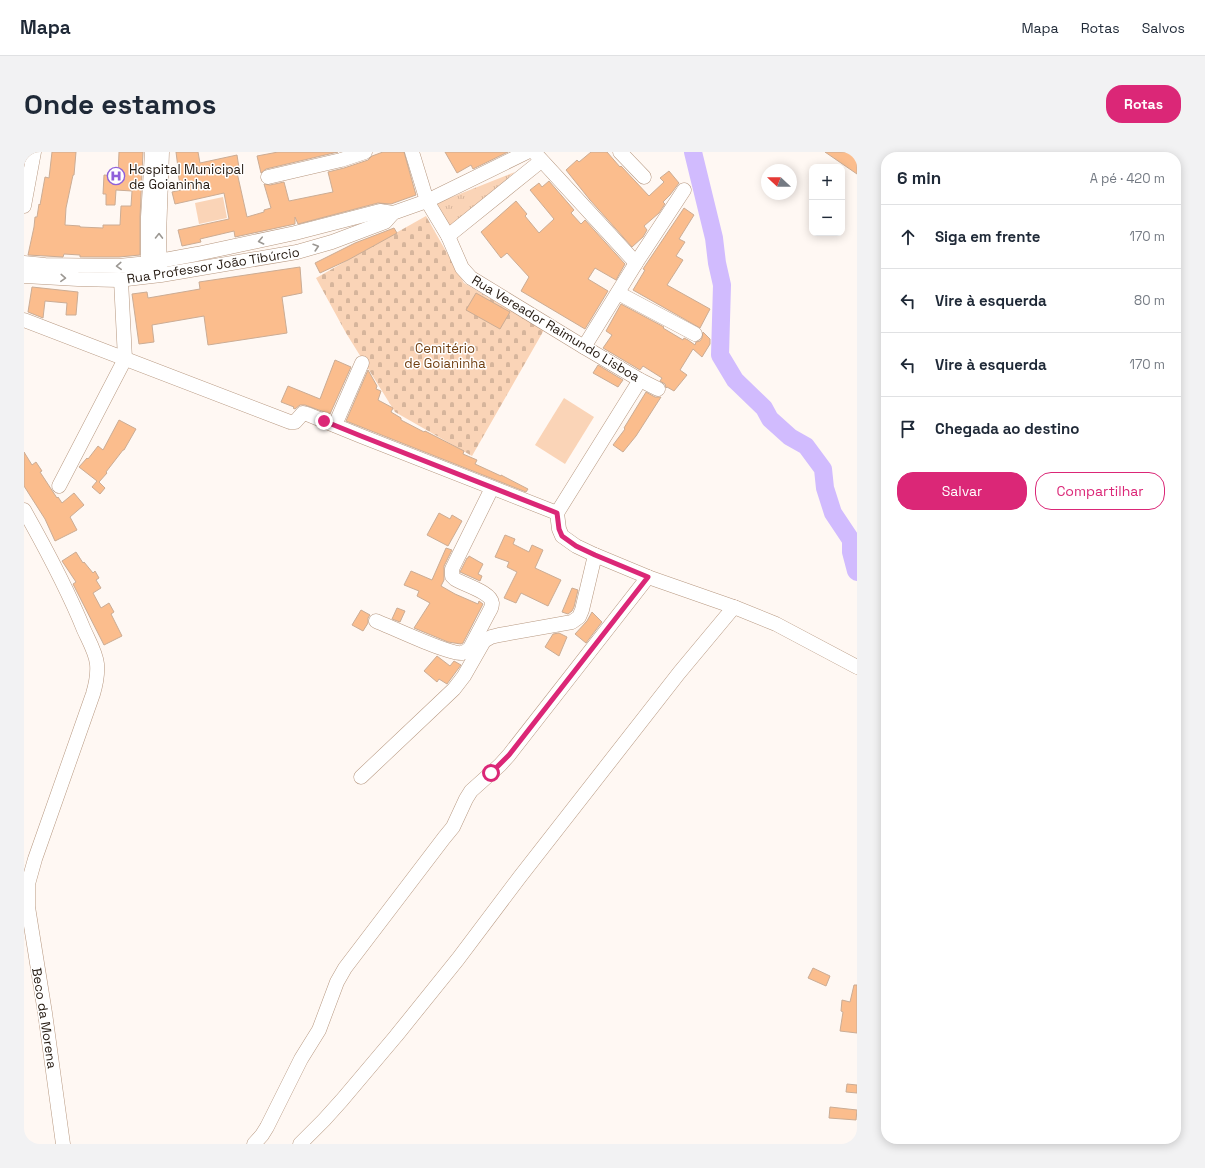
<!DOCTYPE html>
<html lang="pt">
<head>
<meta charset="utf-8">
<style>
	:root { --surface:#fff; --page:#f2f2f3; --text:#1f2937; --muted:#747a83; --line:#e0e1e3; --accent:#db2777 }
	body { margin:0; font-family:"Space Grotesk",sans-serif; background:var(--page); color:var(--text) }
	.controls { position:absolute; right:12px; top:12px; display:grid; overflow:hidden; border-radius:8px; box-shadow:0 2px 10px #0003 }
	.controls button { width:36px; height:36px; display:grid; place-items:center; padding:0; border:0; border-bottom:1px solid var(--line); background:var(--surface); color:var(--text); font:20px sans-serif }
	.compass { position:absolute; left:737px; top:12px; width:36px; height:36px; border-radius:50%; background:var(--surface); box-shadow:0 2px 10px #0003; rotate:292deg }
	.stop { position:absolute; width:12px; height:12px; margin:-9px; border:3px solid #db2777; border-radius:50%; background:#fff }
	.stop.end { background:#db2777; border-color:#fff; box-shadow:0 1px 4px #0008 }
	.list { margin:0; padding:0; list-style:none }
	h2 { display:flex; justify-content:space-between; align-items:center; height:52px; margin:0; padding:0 16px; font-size:17px }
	h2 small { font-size:13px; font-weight:400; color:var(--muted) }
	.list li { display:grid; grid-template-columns:26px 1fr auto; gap:12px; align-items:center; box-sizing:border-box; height:64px; padding:0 16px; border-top:1px solid var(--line) }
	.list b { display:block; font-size:15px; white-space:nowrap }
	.list em { font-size:13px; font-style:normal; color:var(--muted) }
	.actions { display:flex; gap:8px; padding:12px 16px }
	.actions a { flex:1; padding:9px 0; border:1px solid var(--accent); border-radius:16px; text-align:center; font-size:14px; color:var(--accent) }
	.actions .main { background:var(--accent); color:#fff }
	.icon { flex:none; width:22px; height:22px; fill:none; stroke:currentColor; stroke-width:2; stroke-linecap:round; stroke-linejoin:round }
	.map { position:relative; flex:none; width:833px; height:992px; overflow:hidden; border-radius:16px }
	header { display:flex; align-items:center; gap:24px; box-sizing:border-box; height:56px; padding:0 20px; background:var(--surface); border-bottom:1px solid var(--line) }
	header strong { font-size:19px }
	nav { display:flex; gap:22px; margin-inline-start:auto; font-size:14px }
	.intro { display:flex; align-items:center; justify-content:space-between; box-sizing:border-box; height:96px; padding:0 24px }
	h1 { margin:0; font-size:28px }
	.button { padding:10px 18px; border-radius:16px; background:var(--accent); color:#fff; font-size:14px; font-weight:700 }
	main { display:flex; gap:24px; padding:0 24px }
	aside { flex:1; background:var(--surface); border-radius:16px; box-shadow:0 2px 10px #0003 }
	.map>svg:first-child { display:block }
</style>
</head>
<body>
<header>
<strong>Mapa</strong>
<nav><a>Mapa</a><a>Rotas</a><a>Salvos</a></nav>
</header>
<div class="intro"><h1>Onde estamos</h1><a class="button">Rotas</a></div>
<main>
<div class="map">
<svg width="833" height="992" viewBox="0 0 833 992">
	<defs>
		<pattern id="cemetery-stones" width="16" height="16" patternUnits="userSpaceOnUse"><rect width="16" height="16" fill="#fad4b7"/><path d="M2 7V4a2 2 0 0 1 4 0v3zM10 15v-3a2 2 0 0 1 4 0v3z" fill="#d6b59c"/></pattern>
		<pattern id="park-tufts" width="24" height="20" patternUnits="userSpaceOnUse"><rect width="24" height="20" fill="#fad4b7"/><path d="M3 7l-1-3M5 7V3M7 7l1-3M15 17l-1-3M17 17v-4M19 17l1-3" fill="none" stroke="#d6b59c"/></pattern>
	</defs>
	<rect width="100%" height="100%" fill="#fff8f3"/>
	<path fill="url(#cemetery-stones)" d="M402,64l38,67 80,47 -72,126 -77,-44 -49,-79 -30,-55z"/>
	<path fill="url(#park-tufts)" d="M491,20l-66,55 -12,-24z"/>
	<g fill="#fad4b7">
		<path d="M199,45l4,21 -28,6 -4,-21z"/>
		<path d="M540,246l30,19 -29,47 -30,-19z"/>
	</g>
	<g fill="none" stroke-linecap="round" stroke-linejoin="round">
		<path stroke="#d1bbfe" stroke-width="18" d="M669,0l21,86 3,25 5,22 -2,70 15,25 29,28 6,11 20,18 16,9 17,23 2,19 8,25 18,27v12l5,19 1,1"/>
	</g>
	<g fill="#fbbd8d" stroke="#cbac94">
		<path d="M28,0h24l-2,23h-1l-7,33 -1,17 15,1v1l23,1v-3h17l1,-19h10l1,-15 -16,-1 -1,15h-9v-11h-3l1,-19 14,1 1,-24h24l-3,65v38l-21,2h-39v-2l-16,-1 -1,3 -35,-2 6,-28 1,-10h2l2,-13 1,1 5,-28 4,1z"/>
		<path d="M152,0h22l2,11 37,-8 2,13h-3l11,49 17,-5v-2l7,-2 -7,-24 6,1 14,-3 5,19 44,-9 -5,-20 16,-4 24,-8 4,-4 11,-4h21l12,43 -25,9 -13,-1 -80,21 -3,-7v7l-60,13 -1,-6 -34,8 1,3 -19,4 -4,-16 51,-11 -5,-26 -49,11 -3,-12 9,-2 -4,-22h1z"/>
		<path d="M254,0h60l-72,17 -5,4 -4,-17z"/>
		<path d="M421,0h63l-35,17 -2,-4 -14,8z"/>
		<path d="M567,0h16l13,15 1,-1 28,30 15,-14 -4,-4 9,-7 10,12 -9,12 -7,7 2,2 -6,9 -15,13 3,4 -4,7 -11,10 -42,-47 -24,-30 11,-10 2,2z"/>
		<path d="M801,0h25l7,5v17z"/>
		<path d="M525,29l25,29 -3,3 10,11 4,-4 40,44 -9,16 -21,-12 -7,11 20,12 -23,38 -64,-38 8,-14 -22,-24 -6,5 -20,-26 35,-31 11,13 -2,2 14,17 15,-14 -24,-29 9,-7 3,4z"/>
		<path d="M660,56l10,7 -15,24 6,3 -9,14 7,4 -16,25 43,24 -10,19 -67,-38 12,-20 -2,-1z"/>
		<path d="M370,76l3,5 -49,27 -28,13 -5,-10 40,-20z"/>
		<path d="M276,115l2,26 -20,4 5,36 -79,12 -4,-29 -52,9 2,17 -15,2 -7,-50 15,-2 1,6 52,-9 -1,-7z"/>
		<path d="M8,135l46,5 -2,23h-10l1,-12 -22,-2 -2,17 -15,-6z"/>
		<path d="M452,141l34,19 -10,17 -34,-19z"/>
		<path d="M597,152l43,23 -1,1 20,12 1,-2 4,2 7,5 1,-3 4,-1 2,-3 1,-6 7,7v5l-8,13 -9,-8 -13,21 7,5 -13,16 -7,-4 -1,1 -1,-4 -5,-3 2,-3 -19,-12 -3,4 -37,-22 9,-13 -6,-4z"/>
		<path d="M311,208l16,7 -21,47 -25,-9h-5l-5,4 -2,-1 1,-1 -13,-5 7,-16 32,13z"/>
		<path d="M574,213l25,15 -5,7 -25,-14z"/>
		<path d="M344,218l9,16 -1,3 5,2 -3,9 15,8 -2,4 10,6v2l23,12 1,-1 39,20 -1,3 14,6 -2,4 26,12v-1l27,14 -2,3 -180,-71z"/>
		<path d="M622,240l9,5h6l-25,39 -13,16 -10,-7 12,-16 -1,-1z"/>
		<path d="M95,268l17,9 -12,21h-1l-17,22 1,1 -8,9 6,6 -5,6 -8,-7 5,-6 -18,-14 8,-9 1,1 10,-13 5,4z"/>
		<path d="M0,300l8,13 4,-3 6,9 -2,1 17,26 1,-1 4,6 12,-10 10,12 -14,12 7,13 -22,11 -10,-22 -21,-33z"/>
		<path d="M415,361l11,6 2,-4 10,6 -14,25 -21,-11z"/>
		<path d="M481,383l10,4 -2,5 16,8 3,-7 11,5 -8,18 26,12 -13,26 -27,-13 -5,10 -12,-5 13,-26 -10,-5 2,-5 -14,-5z"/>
		<path d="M422,396l6,2 -8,16v14l-3,6 14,8 23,10 1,-3 4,3 -20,39 -2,1 -13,-2 -34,-14 16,-25 -13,-7 2,-5 -15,-6 7,-14 21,9z"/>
		<path d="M52,400l7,11 1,-1 9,11 2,-2 4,7 -3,2 5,8 -8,5 8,15 8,-5 5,9 -3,2 11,22 -18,9 -31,-61 3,-2 -14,-21z"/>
		<path d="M445,404l14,8 -5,10 4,2 -2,5 -20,-9 7,-14h1z"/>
		<path d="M548,436l6,2 -4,17 -2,4 -4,3 -6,-2z"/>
		<path d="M373,456l8,3 -5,11 -8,-3z"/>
		<path d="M337,458l9,5 -2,3v5l-5,8 -11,-6z"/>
		<path d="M568,460l10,10 -16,21 -11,-9 12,-13z"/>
		<path d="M535,481l8,4 -8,19 -14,-9 8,-13z"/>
		<path d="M413,504l13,10 4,-5 7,4 -14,19 -8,-5 -2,3 -13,-11z"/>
		<path d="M789,816l17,8 -4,10 -18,-8z"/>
		<path d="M830,833h3v48l-17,-2 3,-19 -2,-1 1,-11 8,2z"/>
		<path d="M823,932l10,1v8l-11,-1z"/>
		<path d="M806,955l27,3 -1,10 -27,-2z"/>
	</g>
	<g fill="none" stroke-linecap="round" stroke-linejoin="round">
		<defs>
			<g id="minor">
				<path d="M388,0l15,49 21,35 14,32 9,10 113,69 56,33 18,9"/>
				<path d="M510,0l102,111"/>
				<path d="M596,0l24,25"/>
				<path d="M244,25l73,-17 24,-8"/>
				<path d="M0,54l10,-54"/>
				<path d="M424,84l93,-75"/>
				<path d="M0,111l21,2 74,1 29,-3 49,-9 98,-21 85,-22 13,2"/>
				<path d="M136,117l-1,-33 3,-84"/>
				<path d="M125,119l-1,-8v-46l4,-65"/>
				<path d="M0,124l54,3 40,1 43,-5 136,-23 35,-10 53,-20 8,-9 34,-12 100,-49"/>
				<path d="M594,141l77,41"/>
				<path d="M0,168l266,102h5l8,-9 4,1 54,22 196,77"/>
				<path d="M560,195l52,-84 48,-73"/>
				<path d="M311,273l27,-62"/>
				<path d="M35,334l66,-127 -4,-79"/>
				<path d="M0,358c22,39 43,78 60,120 5,11 12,23 13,34 1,11 -1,20 -4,30l-58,165 -7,25v23l17,106 18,131"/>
				<path d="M533,361l2,16 3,7 14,10 19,9 53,22 86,30 42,17 81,43"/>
				<path d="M533,361l83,-133"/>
				<path d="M352,469c15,6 74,34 86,32 3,-1 6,-3 8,-5l19,-36c2,-3 3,-5 3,-9 -1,-11 -28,-18 -37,-24l-3,-3v-7l40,-81"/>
				<path d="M337,625l93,-88 10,-13 20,-35 7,-4 8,-2 73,-13 7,-5 3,-7 13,-55"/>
				<path d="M230,992l8,-9 5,-8 34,-68 18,-29 18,-48 8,-14 99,-130 9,-11 13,-28 5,-8 29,-26 9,-10 139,-178"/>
				<path d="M276,992l24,-24 18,-20 54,-64 62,-77 61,-81 160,-205 55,-66"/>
			</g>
		</defs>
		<use href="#minor" stroke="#b79880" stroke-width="15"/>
		<use href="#minor" stroke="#fff" stroke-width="14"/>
	</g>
	<defs><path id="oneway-chevron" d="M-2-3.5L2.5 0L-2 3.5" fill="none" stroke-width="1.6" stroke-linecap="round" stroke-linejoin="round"/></defs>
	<g stroke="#9c9893">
		<use href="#oneway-chevron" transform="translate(135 84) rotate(-89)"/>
		<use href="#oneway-chevron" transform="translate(237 89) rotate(168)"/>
		<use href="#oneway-chevron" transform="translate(292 95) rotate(-17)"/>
		<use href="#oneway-chevron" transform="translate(95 114) rotate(177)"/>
		<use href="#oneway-chevron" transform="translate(39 126) rotate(3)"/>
	</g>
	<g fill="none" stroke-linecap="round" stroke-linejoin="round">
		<path stroke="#db2777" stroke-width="5" d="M300,269l37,15 196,77 2,16 3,7 14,10 19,9 53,22 -139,178 -18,18"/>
	</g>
	<defs>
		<symbol id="hospital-ring" viewBox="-11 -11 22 22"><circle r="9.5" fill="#fff" stroke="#9061da" stroke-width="1.5"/><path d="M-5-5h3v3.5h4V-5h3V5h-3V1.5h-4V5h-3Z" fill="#9061da"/></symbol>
	</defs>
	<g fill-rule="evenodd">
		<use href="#hospital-ring" x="82" y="14" width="20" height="20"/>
	</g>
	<g text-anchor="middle" stroke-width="3" stroke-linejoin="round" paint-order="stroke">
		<g font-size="13" fill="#241910" stroke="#fff" text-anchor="start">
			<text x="105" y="22">Hospital Municipal<tspan x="105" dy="15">de Goianinha</tspan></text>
		</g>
		<g font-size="13" fill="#241910" stroke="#fff">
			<text transform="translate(189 113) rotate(-9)" y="5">Rua Professor João Tibúrcio</text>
			<text transform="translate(532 176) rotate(31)" y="5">Rua Vereador Raimundo Lisboa</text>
			<text transform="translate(21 866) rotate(81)" y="5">Beco da Morena</text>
		</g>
		<g font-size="13" fill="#703f11" stroke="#fff">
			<text x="421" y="201">Cemitério<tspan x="421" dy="15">de Goianinha</tspan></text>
		</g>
	</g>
</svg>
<div class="controls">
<button>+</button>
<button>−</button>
</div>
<svg class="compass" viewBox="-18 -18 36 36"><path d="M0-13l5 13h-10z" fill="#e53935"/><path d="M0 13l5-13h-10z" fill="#747a83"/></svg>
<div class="stop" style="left:467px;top:621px"></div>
<div class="stop end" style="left:300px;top:269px"></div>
</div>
<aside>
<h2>6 min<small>A pé · 420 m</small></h2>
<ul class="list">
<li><svg class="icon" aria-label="ahead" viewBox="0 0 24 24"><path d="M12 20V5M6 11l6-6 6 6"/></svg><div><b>Siga em frente</b></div><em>170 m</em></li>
<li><svg class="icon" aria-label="left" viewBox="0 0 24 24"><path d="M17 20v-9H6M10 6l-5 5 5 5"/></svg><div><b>Vire à esquerda</b></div><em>80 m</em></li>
<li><svg class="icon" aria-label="left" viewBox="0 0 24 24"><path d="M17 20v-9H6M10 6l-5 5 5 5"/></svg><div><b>Vire à esquerda</b></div><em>170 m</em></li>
<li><svg class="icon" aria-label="arrive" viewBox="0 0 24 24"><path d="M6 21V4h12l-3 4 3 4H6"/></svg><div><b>Chegada ao destino</b></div></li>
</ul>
<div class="actions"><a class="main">Salvar</a><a>Compartilhar</a></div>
</aside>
</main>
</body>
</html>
